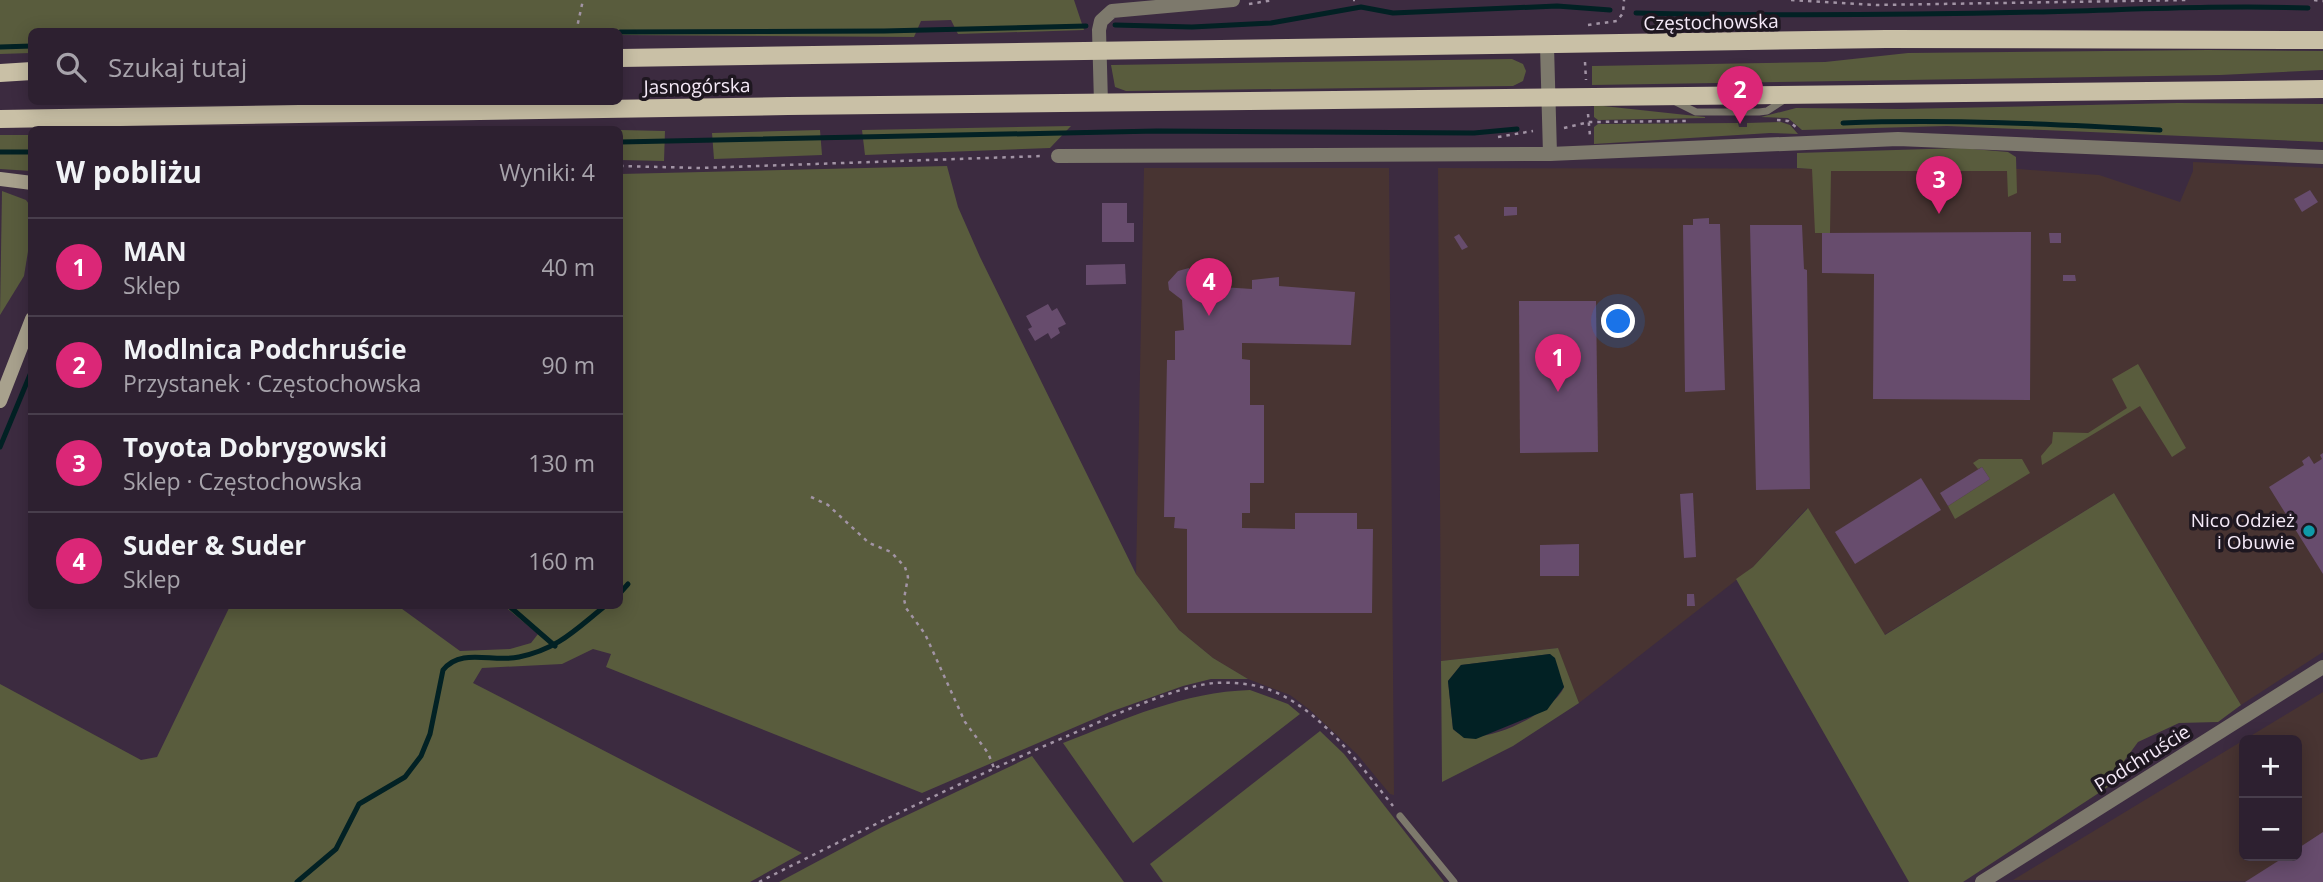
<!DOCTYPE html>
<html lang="pl">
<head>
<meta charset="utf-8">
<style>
	:root { --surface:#2d2030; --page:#352838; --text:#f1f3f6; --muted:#a7a3ab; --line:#483e4c; --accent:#db2777 }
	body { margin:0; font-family:"Open Sans",sans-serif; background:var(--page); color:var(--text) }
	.controls { position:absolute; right:21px; bottom:21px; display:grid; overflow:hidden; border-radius:10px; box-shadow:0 4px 18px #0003 }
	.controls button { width:63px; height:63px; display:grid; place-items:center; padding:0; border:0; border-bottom:2px solid var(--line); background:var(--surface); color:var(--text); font:35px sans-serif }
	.you { position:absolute; left:1619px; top:322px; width:24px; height:24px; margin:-18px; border:5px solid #fff; border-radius:50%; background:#1a73e8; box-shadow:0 0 0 10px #1a73e833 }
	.badge { display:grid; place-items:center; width:46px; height:46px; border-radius:50%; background:var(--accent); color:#fff; font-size:23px; font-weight:700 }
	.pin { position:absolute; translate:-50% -58px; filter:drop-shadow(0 2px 4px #0008) }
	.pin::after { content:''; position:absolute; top:37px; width:24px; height:21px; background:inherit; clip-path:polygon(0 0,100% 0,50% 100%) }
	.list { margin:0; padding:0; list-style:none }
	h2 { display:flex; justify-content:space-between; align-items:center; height:91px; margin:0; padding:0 28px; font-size:30px }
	h2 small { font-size:23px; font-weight:400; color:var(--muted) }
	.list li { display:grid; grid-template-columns:46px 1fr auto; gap:21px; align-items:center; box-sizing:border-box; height:98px; padding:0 28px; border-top:2px solid var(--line) }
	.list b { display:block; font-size:26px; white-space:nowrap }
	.list p { margin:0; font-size:23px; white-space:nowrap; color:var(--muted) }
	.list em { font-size:23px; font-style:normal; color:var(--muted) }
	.icon { flex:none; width:38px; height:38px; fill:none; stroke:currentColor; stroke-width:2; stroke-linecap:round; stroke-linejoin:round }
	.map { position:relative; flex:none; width:2323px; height:882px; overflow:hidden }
	.search { position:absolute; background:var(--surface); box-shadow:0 4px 18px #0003; left:28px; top:28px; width:595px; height:77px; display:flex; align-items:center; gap:18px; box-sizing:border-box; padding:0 24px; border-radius:10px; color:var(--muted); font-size:26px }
	.panel { position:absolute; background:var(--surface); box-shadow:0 4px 18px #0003; left:28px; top:126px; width:595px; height:483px; border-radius:10px }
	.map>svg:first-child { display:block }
</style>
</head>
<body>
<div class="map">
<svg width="2323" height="882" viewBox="0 0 2323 882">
	<rect width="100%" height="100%" fill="#3c2b40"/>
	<g fill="#483432" fill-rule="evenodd">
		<path d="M2193,162l130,6v484l-82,53 -127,-212 -230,142 -77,-127 -54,59 -174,136 -22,-55 -116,13 -3,-493 581,1 80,6 81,27 13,-31z"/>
		<path d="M1144,168h245l5,627 -4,-1 -33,-40 -47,-44 -20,-15 -42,-16 -35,-21 -34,-28 -43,-56z"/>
		<path d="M2323,692v190l-310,-2zM2244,740h53v116h-53z"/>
	</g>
	<g fill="#595c3d" fill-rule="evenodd">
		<path d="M0,0h1074l10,30 -126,4 -7,-14 -30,1 -7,16 -294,-2v-3h-588l-1,21 -31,1z"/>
		<path d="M2208,50l115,1v19l-103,5 -628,10v-19l233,-4 83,-9z"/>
		<path d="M1512,59l11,5 3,7 -3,10 -10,5 -387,5 -11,-4 -4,-22z"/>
		<path d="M2178,103l145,1v38l-376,-16 -145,4 -14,-12 -27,-1 35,-9 106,1z"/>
		<path d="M1594,105l111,12v1l-107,2 -4,-3z"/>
		<path d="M1781,122l9,3 8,9 -28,-1 -176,11v-17l4,-3 140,-1 1,4h8v-4z"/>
		<path d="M1071,126l-21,22 -185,7 -3,-25z"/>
		<path d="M620,130l45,1 -1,30 -44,-1z"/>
		<path d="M820,130l2,25 -108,4 -2,-26z"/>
		<path d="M0,135h31v36l-31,-2z"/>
		<path d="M1961,148l47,4 8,5 1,36 -9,4 -1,-26h-176l-1,62h-15l-3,-64 -15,-1v-15z"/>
		<path d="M947,166l11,41 22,50 156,317 43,56 34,28 35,21h-37l-28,7 -73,26 -188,81 -316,-126 5,-13 -18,-5 -31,15 -80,4 -9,15 329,170 -52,29h-750v-198l141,76 16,-3 73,-151h168l62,45 50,-2 21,-6 7,-9 -34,-28h116v-432z"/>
		<path d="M2,191l24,9 5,7v26l-7,43 -24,39z"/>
		<path d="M2138,364l48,84 -14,9 -32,-51 -98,59 -1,-9 11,-13 1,-11 35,1 39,-25 -15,-29z"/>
		<path d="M1979,459h43l8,14 -75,46 -7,-13 42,-27 -8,-12 -4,2 -5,-6z"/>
		<path d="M2114,493l127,212 -23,17 -39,1 -41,19 -22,30 -2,11 -151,99h-54l-173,-303 17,-12 55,-59 77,127z"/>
		<path d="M1558,648l21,55 -66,43 -71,36 -1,-121zM1550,654l14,33c-10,26 -90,66 -111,42l-5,-48 13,-16z"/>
		<path d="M1250,690l38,14 12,10 -167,129 -70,-100c62,-24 121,-51 187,-53z"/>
		<path d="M1320,731l24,23 100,128h-281l-13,-18z"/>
		<path d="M1032,756l92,126h-345l103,-55z"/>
	</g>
	<path fill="#022124" d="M1550,654l5,4 9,29 -17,23 -71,29 -12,-1 -11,-9 -5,-48 13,-16z"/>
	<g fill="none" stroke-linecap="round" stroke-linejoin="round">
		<g stroke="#022124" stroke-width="5">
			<path d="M1636,13c134,3 267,2 400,-1 91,-2 181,-7 272,-4"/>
			<path d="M1115,25l77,2 79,-4 90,-16 32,6 164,-7 53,4"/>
			<path d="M620,32l264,-1 202,-5"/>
			<path d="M0,47l32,-1"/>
			<path d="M1843,123c106,-4 211,1 317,7"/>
			<path d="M620,142l537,-11 317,2 43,-4"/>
			<path d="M0,152h32"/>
			<path d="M0,447l32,-77"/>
			<path d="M620,593l8,-9"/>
			<path d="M509,606l46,40"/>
			<path d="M297,882l39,-33 23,-45 46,-27 16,-21 9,-22 13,-64c18,-23 50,-7 76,-13 39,-8 56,-27 86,-51"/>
		</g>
	</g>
	<g fill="#674c6d">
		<path d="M2310,190l8,12 -16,10 -8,-13z"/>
		<path d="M1102,203h25v20h7v19h-32z"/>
		<path d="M1504,207h13v8l-13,1z"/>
		<path d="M1709,218v6h11l5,166 -40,2 -2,-167h10v-6z"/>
		<path d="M1750,225h52l2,44 3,1 3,219 -54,1z"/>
		<path d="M2018,232h13l-1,168 -157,-1 1,-125 -52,-1v-40z"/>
		<path d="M2049,233h12v10h-11z"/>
		<path d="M1459,234l9,13 -6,3 -8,-13z"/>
		<path d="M1125,264l1,20 -40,1v-20z"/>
		<path d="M1189,268l1,6 20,-3 7,4 5,12 30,2v-9l27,-3v9l76,6 -4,53 -109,-2v16l8,1v45h14v78h-14v30h-8v15l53,1v-16h62v16h16l-1,84h-185v-84l-13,-1 1,-11h-11l3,-157h8v-29l9,-1 -2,-30 -13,-10 -1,-8 10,-11z"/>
		<path d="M2063,275h12l1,6h-13z"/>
		<path d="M1519,301h77l2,151 -78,1z"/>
		<path d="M1048,304l4,7 5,-3 9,16 -8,4 2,5 -9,6 -3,-6 -13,8 -7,-12 4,-2 -6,-11z"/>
		<path d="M2323,453v121l-54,-87 35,-22 -2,-4 7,-5 5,8 8,-5 -2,-4z"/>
		<path d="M1982,467l8,12 -42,27 -8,-13z"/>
		<path d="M1921,478l20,32 -86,54 -20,-32z"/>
		<path d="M1693,493l3,64 -12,1 -4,-64z"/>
		<path d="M1579,544v32h-39v-31z"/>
		<path d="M1687,594h7l1,12h-8z"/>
		<path d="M2323,832v50h-78l41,-26h11v-7z"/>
	</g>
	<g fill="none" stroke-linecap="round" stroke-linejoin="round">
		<g stroke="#a294a5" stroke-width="2.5" stroke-dasharray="3.5 5" stroke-linecap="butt">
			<path d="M1353,0h2"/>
			<path d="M1791,0l85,5 313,-5"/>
			<path d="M2314,0l9,1"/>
			<path d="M1249,4l25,-4"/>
			<path d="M1588,25l29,-4 6,-8 1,-13"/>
			<path d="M576,32l7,-32"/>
			<path d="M1585,62l1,18"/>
			<path d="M1588,114l2,22"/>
			<path d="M1777,120l11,1 8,6"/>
			<path d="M1564,128l25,-6 97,-1"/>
			<path d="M1498,137l35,-6"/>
			<path d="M620,166l80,2 343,-12"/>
			<path d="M811,497l17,8 41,38 22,9 14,15 3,10 -4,22 2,9 19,26 40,88 23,31 6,15"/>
			<path d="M759,882c101,-51 202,-100 306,-145 42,-18 104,-49 149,-54 15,-1 32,0 47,4 56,16 97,76 132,119"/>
		</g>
		<g stroke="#7d796c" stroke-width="7">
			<path d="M1676,102l20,10h63l8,-1 17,-11"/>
			<path d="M1400,816l54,66"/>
		</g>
		<g stroke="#7d796c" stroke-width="14">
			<path d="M1547,46l3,108"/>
			<path d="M1101,103l-2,-73 2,-9 11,-10 121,-11"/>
			<path d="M1058,156l492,-2 348,-15 425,18"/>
			<path d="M1982,882l341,-215"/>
		</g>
		<g stroke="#a8a18d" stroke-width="14">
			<path d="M0,179l32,4"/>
			<path d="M0,401l32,-82"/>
		</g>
		<g stroke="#c9c0a6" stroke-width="18">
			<path d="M620,58l1266,-19 437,1"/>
			<path d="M0,73l32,-2"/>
			<path d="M0,119l788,-13 1535,-17"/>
		</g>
	</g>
	<circle fill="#0f9aa8" stroke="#1e1720" stroke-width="2.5" cx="2309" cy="531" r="7"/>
	<g text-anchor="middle" stroke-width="7" stroke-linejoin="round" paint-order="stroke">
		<g font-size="19" fill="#f5eaf8" stroke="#1e1720">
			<text transform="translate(1711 22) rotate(-1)" y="7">Częstochowska</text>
			<text transform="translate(697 86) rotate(-1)" y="7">Jasnogórska</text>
			<text transform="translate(2142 758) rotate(-32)" y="7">Podchruście</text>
		</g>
		<g font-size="19" fill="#f5eaf8" stroke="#1e1720" text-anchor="end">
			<text x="2295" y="527">Nico Odzież<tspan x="2295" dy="22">i Obuwie</tspan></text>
		</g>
	</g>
</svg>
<div class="controls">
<button>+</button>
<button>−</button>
</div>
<div class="you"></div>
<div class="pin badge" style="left:1558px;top:392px">1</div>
<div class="pin badge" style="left:1740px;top:124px">2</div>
<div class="pin badge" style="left:1939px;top:214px">3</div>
<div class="pin badge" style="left:1209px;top:316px">4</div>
<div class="search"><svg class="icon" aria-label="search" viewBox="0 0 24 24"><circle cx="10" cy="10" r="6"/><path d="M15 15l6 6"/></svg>Szukaj tutaj</div>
<section class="panel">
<h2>W pobliżu<small>Wyniki: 4</small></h2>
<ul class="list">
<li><span class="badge">1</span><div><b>MAN</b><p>Sklep</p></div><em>40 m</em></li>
<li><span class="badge">2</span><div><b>Modlnica Podchruście</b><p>Przystanek · Częstochowska</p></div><em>90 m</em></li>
<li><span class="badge">3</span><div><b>Toyota Dobrygowski</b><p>Sklep · Częstochowska</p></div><em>130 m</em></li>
<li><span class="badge">4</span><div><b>Suder &amp; Suder</b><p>Sklep</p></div><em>160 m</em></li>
</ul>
</section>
</div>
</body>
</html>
